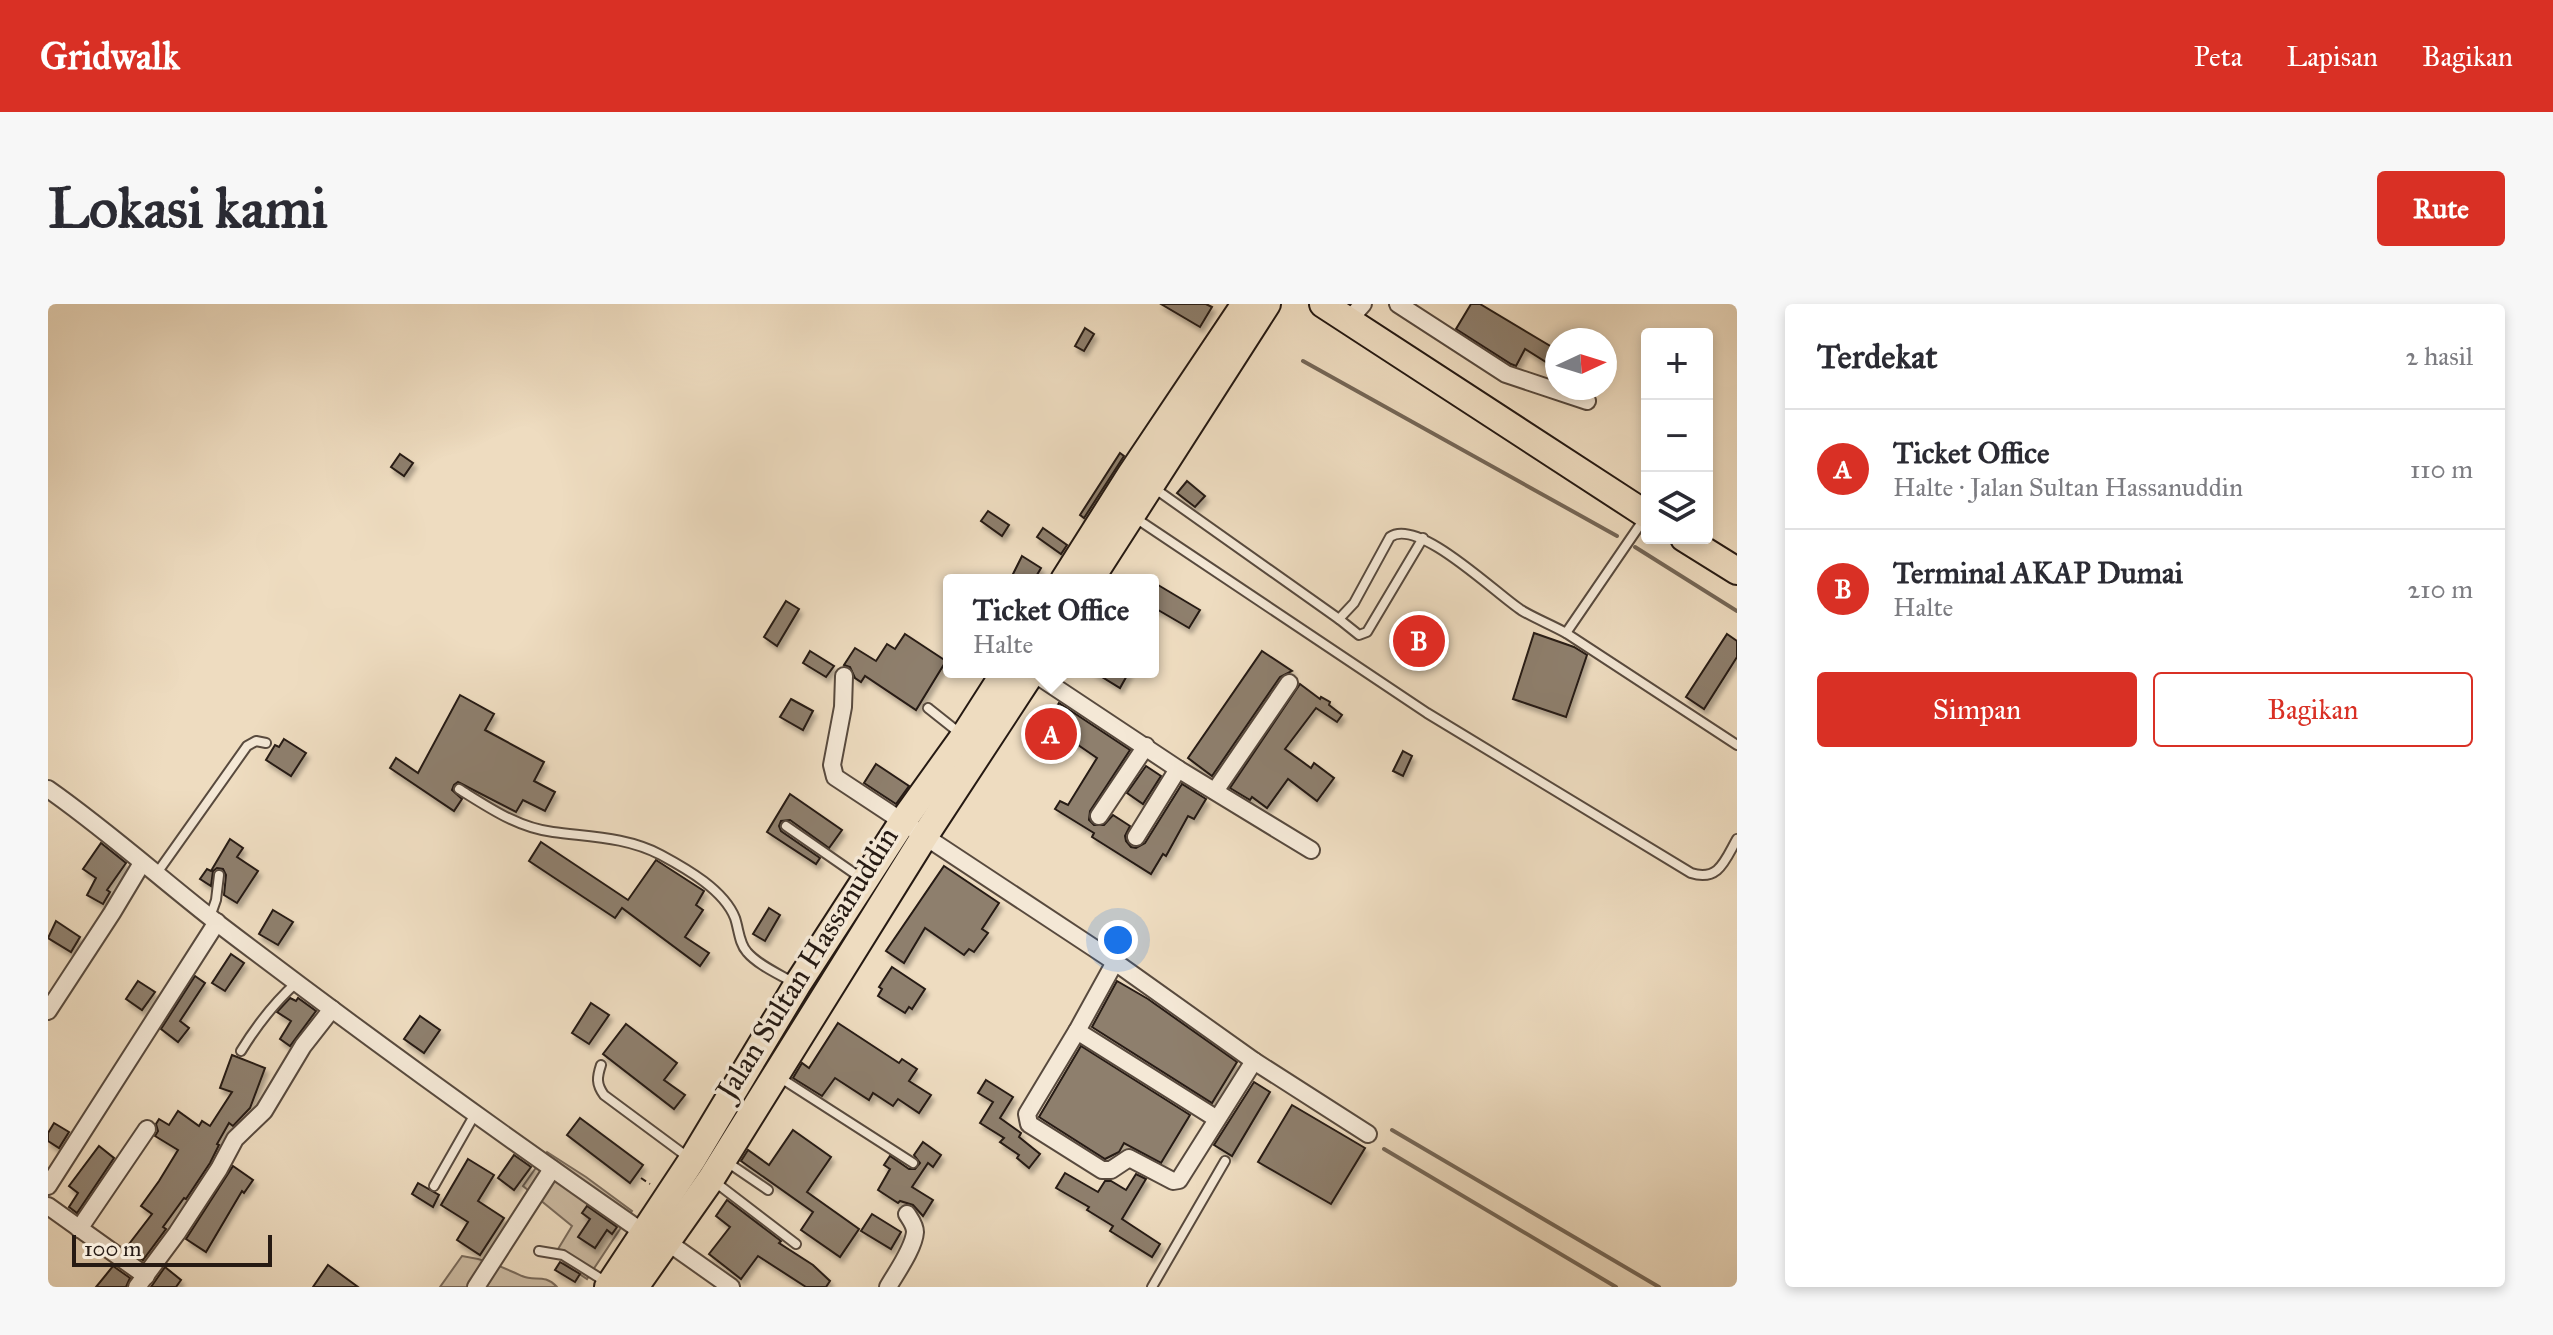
<!DOCTYPE html>
<html lang="id">
<head>
<meta charset="utf-8">
<style>
	:root { --surface:#fff; --page:#f7f7f7; --text:#2b2b33; --muted:#7c7c81; --line:#e1e1e2; --accent:#d93025 }
	body { margin:0; font-family:"IM FELL Great Primer",serif; background:var(--page); color:var(--text) }
	.controls { position:absolute; right:24px; top:24px; display:grid; overflow:hidden; border-radius:8px; box-shadow:0 4px 12px #0003 }
	.controls button { width:72px; height:72px; display:grid; place-items:center; padding:0; border:0; border-bottom:2px solid var(--line); background:var(--surface); color:var(--text); font:40px sans-serif }
	.compass { position:absolute; left:1497px; top:24px; width:72px; height:72px; border-radius:50%; background:var(--surface); box-shadow:0 4px 12px #0003; rotate:86deg }
	.scale { position:absolute; left:24px; bottom:20px; width:200px; box-sizing:border-box; padding-left:8px; border:4px solid #261a13; border-top:0; font-size:22px; line-height:28px; white-space:nowrap; color:#261a13; -webkit-text-stroke:6px #f4e8d6; paint-order:stroke }
	.you { position:absolute; left:1070px; top:636px; width:28px; height:28px; margin:-20px; border:6px solid #fff; border-radius:50%; background:#1a73e8; box-shadow:0 0 0 12px #1a73e833 }
	.badge { display:grid; place-items:center; width:52px; height:52px; border-radius:50%; background:var(--accent); color:#fff; font-size:26px; font-weight:700 }
	.pin { position:absolute; translate:-50% -50%; border:4px solid #fff; box-shadow:0 2px 8px #0006 }
	.popup { position:absolute; left:895px; top:270px; width:216px; height:104px; box-sizing:border-box; display:grid; place-content:center; border-radius:8px; background:var(--surface); filter:drop-shadow(0 2px 6px #0005); font-size:26px; white-space:nowrap; color:var(--muted) }
	.popup b { font-size:30px; color:var(--text) }
	.popup::after { content:''; position:absolute; left:50%; top:100%; margin-left:-16px; border:16px solid transparent; border-top-color:var(--surface) }
	.list { margin:0; padding:0; list-style:none }
	h2 { display:flex; justify-content:space-between; align-items:center; height:104px; margin:0; padding:0 32px; font-size:34px }
	h2 small { font-size:26px; font-weight:400; color:var(--muted) }
	.list li { display:grid; grid-template-columns:52px 1fr auto; gap:24px; align-items:center; box-sizing:border-box; height:120px; padding:0 32px; border-top:2px solid var(--line) }
	.list b { display:block; font-size:30px; white-space:nowrap }
	.list p { margin:0; font-size:26px; white-space:nowrap; color:var(--muted) }
	.list em { font-size:26px; font-style:normal; color:var(--muted) }
	.actions { display:flex; gap:16px; padding:24px 32px }
	.actions a { flex:1; padding:18px 0; border:2px solid var(--accent); border-radius:8px; text-align:center; font-size:28px; color:var(--accent) }
	.actions .main { background:var(--accent); color:#fff }
	.icon { flex:none; width:44px; height:44px; fill:none; stroke:currentColor; stroke-width:2; stroke-linecap:round; stroke-linejoin:round }
	.map { position:relative; flex:none; width:1689px; height:983px; overflow:hidden; border-radius:8px }
	header { display:flex; align-items:center; gap:48px; box-sizing:border-box; height:112px; padding:0 40px; background:var(--accent); color:#fff }
	header strong { font-size:38px }
	nav { display:flex; gap:44px; margin-inline-start:auto; font-size:28px }
	.intro { display:flex; align-items:center; justify-content:space-between; box-sizing:border-box; height:192px; padding:0 48px }
	h1 { margin:0; font-size:56px }
	.button { padding:20px 36px; border-radius:8px; background:var(--accent); color:#fff; font-size:28px; font-weight:700 }
	main { display:flex; gap:48px; padding:0 48px }
	aside { flex:1; background:var(--surface); border-radius:8px; box-shadow:0 4px 12px #0003 }
	.map>svg:first-child { display:block }
</style>
</head>
<body>
<header>
<strong>Gridwalk</strong>
<nav><a>Peta</a><a>Lapisan</a><a>Bagikan</a></nav>
</header>
<div class="intro"><h1>Lokasi kami</h1><a class="button">Rute</a></div>
<main>
<div class="map">
<svg width="1689" height="983" viewBox="0 0 1689 983">
	<defs>
		<filter id="shadow"><feDropShadow dx="3" dy="5" stdDeviation="2" flood-color="#0004"/></filter>
	</defs>
	<rect width="100%" height="100%" fill="#eedcc0"/>
	<filter id="stains"><feTurbulence type="fractalNoise" baseFrequency=".0025" numOctaves="4"/><feColorMatrix values="0 0 0 0 .2 0 0 0 0 .09 0 0 0 0 .02 0 0 0 .5 -.17"/></filter>
	<radialGradient id="worn" r=".72"><stop offset=".6" stop-color="#630" stop-opacity="0"/><stop offset="1" stop-color="#630" stop-opacity=".3"/></radialGradient>
	<g fill="#ccbba3" stroke="#796a5b" stroke-width="2">
		<path d="M499,848l39,25 46,34 -45,68 -18,-12 -14,-13 17,-28 -49,-40z"/>
		<path d="M414,952c23,3 40,11 60,20 13,6 22,-3 35,11h-117z"/>
	</g>
	<g fill="none" stroke-linecap="round" stroke-linejoin="round">
		<g stroke="#756757" stroke-width="4">
			<path d="M1255,57l314,175"/>
			<path d="M1587,243l102,64"/>
			<path d="M1344,826l267,157"/>
			<path d="M1336,845l232,138"/>
		</g>
	</g>
	<g fill="#8e7f6d" stroke="#261a13" stroke-width="2" filter="url(#shadow)">
		<path d="M1113,0h45l6,3 -12,20z"/>
		<path d="M1423,0h9l77,46v19l-32,-20 -9,17 -5,-2 -55,-35z"/>
		<path d="M1037,24l9,6 -10,17 -9,-5z"/>
		<path d="M1072,149l4,3 -40,62 -4,-3z"/>
		<path d="M352,150l13,9 -9,13 -13,-9z"/>
		<path d="M1139,177l18,15 -10,11 -18,-14z"/>
		<path d="M940,207l21,14 -7,11 -21,-15z"/>
		<path d="M995,224l24,17 -6,9 -24,-17z"/>
		<path d="M974,252l19,12 -7,12h-24z"/>
		<path d="M1105,278l47,28 -11,18 -36,-21z"/>
		<path d="M738,297l13,8 -22,37 -13,-9z"/>
		<path d="M1486,329l40,14 13,8 -21,62 -53,-18z"/>
		<path d="M857,330l41,27 -30,49 -51,-34 -4,6 -6,-4 -5,-11 -6,-2 11,-17 21,13 11,-17 8,5z"/>
		<path d="M1679,330l10,7v16l-33,52 -18,-12z"/>
		<path d="M762,347l24,15 -8,11 -23,-14z"/>
		<path d="M1214,347l30,20 -12,6 -68,99 -24,-18z"/>
		<path d="M1046,368h35l-9,16z"/>
		<path d="M1252,380l20,15 1,-2 9,5 -1,3 13,10 -5,7 -21,-14 -31,41 26,19 3,-5 20,15 -17,23 -29,-22 -21,29 -15,-11 -2,3 -20,-12z"/>
		<path d="M412,391l34,19 -9,16 59,32 -10,19 21,11 -10,19 -22,-11 -7,12 -58,-30 -4,3 -2,5 10,9 -8,12 -64,-43 6,-10 22,15z"/>
		<path d="M743,395l22,12 -10,19 -23,-13z"/>
		<path d="M1011,399l71,47 -40,61 -1,9 5,5h10l9,-10 17,11 -5,10 1,5 5,6 5,1 9,-5 37,-59 24,15 -12,20 -6,-3 -22,40 -3,-2 -12,20 -59,-37 2,-4 -39,-24 5,-8 8,4 29,-47 -51,-35z"/>
		<path d="M236,435l22,14 -15,23 -25,-16 9,-15 4,2z"/>
		<path d="M1355,447l9,5 -9,20 -10,-5z"/>
		<path d="M828,460l33,22 -13,18 -32,-21z"/>
		<path d="M1098,462l15,10 -18,28 -16,-11z"/>
		<path d="M742,490l52,36 -13,18 -39,-28 -9,1 -2,5 2,5 39,27 -4,6 -49,-32z"/>
		<path d="M182,535l13,9 -6,9 21,14 -21,32 -13,-8 2,-20 -3,-6 -6,-1 -4,3 -2,15 -11,-7 7,-10 4,2z"/>
		<path d="M493,538l87,58 28,-40 48,31 -8,14 7,5 -18,27 24,16 -9,13 -78,-58 -7,10 -86,-57z"/>
		<path d="M53,539l25,20 -19,27 3,2 -7,12 -16,-9 9,-17 -13,-9z"/>
		<path d="M896,562l55,37 -17,26 6,4 -14,19 -5,-3 -5,6 -39,-27 -21,35 -18,-12z"/>
		<path d="M721,604l11,7 -15,26 -12,-7z"/>
		<path d="M225,606l20,12 -15,23 -19,-11z"/>
		<path d="M8,617l24,16 -9,15 -23,-14z"/>
		<path d="M183,650l13,9 -19,28 -13,-8z"/>
		<path d="M844,663l33,22 -13,20 -3,-2 -4,6 -27,-17 4,-7 -3,-2z"/>
		<path d="M147,672l10,7 -25,38 9,7 -11,14 -17,-13z"/>
		<path d="M90,677l17,11 -13,18 -16,-11z"/>
		<path d="M1069,677l31,18 89,63 -25,41 -120,-76z"/>
		<path d="M242,694l6,3 2,-3 18,13 -26,35 -10,-7 11,-18 -14,-9z"/>
		<path d="M543,699l18,12 -20,29 -17,-11z"/>
		<path d="M372,712l20,14 -16,23 -20,-14z"/>
		<path d="M790,719l61,40 3,-4 15,10 -8,12 22,14 -12,18 -21,-14 -5,7 -20,-13 -4,7 -34,-22 -13,18 -29,-18 9,-15 7,5z"/>
		<path d="M578,720l51,39 -13,17 21,15 -11,14 -71,-55z"/>
		<path d="M1033,742l109,69 -29,48 -37,-20 -5,9 -14,7 -66,-42z"/>
		<path d="M184,751l33,13 -15,40 -17,18 -4,-3 -12,21 2,1 -9,18 -24,36 -2,-1 -21,29 3,2 -23,31 -17,-12 26,-34 -11,-8 18,-25 19,-31 -23,-14 3,-5 -2,-7 3,-5 10,6 9,-14 21,15 3,-5 8,5 22,-34 -12,-4z"/>
		<path d="M938,776l27,17 -13,21 21,15 -2,4 21,17 -11,14 -12,-10 2,-3 -19,-13 4,-4 -24,-15 13,-21 -15,-9z"/>
		<path d="M1206,778l16,10 -38,64 -18,-11z"/>
		<path d="M1244,801l73,43 -34,56 -73,-42z"/>
		<path d="M532,814l63,47 -13,18 -63,-48z"/>
		<path d="M6,819l15,9 -10,16 -11,-7v-8z"/>
		<path d="M745,826l38,27 -24,35 52,37 -19,28 -39,-27 12,-18 -72,-51 7,-11 21,15z"/>
		<path d="M875,838l18,13 -8,12 -5,-4 -16,24 21,13 -10,16 -10,-11 -13,-4 -2,2 -20,-13 12,-21 -6,-4 6,-9 19,13h6l5,-6 -6,-8z"/>
		<path d="M51,842l15,12 -37,55 -8,-6 9,-14 -9,-7z"/>
		<path d="M466,851l17,12 -17,23 -16,-12z"/>
		<path d="M420,855l26,16 -16,26 26,17 -24,37 -23,-15 11,-18 -27,-17z"/>
		<path d="M185,862l20,14 -9,13 -2,-2 -36,61 -20,-13z"/>
		<path d="M1017,869l33,19 7,-11h6l15,9 10,-16 10,5 -24,40 38,25 -8,13 -42,-26 3,-5 -26,-16 2,-3 -33,-19z"/>
		<path d="M370,879l21,12 -6,12 -21,-13z"/>
		<path d="M679,896l54,41 -2,2 34,22 17,16 -4,6h-20l-48,-31 -17,23 -32,-25 21,-27 -14,-11z"/>
		<path d="M539,902l30,21 -5,7 -5,-4 -12,18 -17,-11 12,-18 -8,-6z"/>
		<path d="M824,910l29,18 -10,17 -30,-18z"/>
		<path d="M512,958l20,12 -5,8 -20,-12z"/>
		<path d="M280,961l30,22h-45z"/>
		<path d="M65,962l17,12 -4,9h-30z"/>
		<path d="M117,963l16,13 -5,7h-25z"/>
	</g>
	<g fill="none" stroke-linecap="round" stroke-linejoin="round">
		<defs>
			<g id="service">
				<path d="M1106,184l185,131 15,-16 36,-66c28,-20 105,56 131,73 15,9 31,15 45,23l78,-114"/>
				<path d="M1086,213l293,196 264,160c28,9 34,-13 46,-34"/>
				<path d="M1291,315l20,16 8,-3 56,-94"/>
				<path d="M1518,329l171,112"/>
				<path d="M880,404l34,27"/>
				<path d="M411,485c29,18 59,39 94,43 37,5 74,5 108,23 26,14 63,35 74,63 4,12 4,25 12,34 11,13 32,22 47,31"/>
				<path d="M738,522l75,52"/>
				<path d="M109,569l90,-127 9,-5 10,2"/>
				<path d="M162,613l6,-17 3,-25"/>
				<path d="M193,747c16,-26 32,-47 55,-68"/>
				<path d="M553,761c-4,12 -5,19 3,30l85,63"/>
				<path d="M731,773l134,86"/>
				<path d="M679,858l41,28"/>
				<path d="M667,878l81,62"/>
				<path d="M386,882l41,-72"/>
				<path d="M491,947l24,4 43,27"/>
				<path d="M1104,983l73,-126"/>
			</g>
			<g id="minor">
				<path d="M1350,0l108,70 81,27"/>
				<path d="M1300,17l15,-17"/>
				<path d="M984,368l146,97 133,81"/>
				<path d="M796,372l-1,31 -11,58 3,12 280,185 139,99 114,73"/>
				<path d="M0,485c60,42 114,91 172,136 139,106 280,208 424,308"/>
				<path d="M1167,487l74,-108"/>
				<path d="M1051,512l47,-70"/>
				<path d="M1088,533l42,-68"/>
				<path d="M1067,658l-38,69 -50,83 2,10 73,46h9l18,-12 44,23 6,-1 75,-119"/>
				<path d="M0,707l64,-98 30,-50"/>
				<path d="M1029,727l140,88"/>
				<path d="M0,882l169,-264"/>
				<path d="M0,902l98,70"/>
				<path d="M31,925l68,-100"/>
				<path d="M618,937l65,46"/>
				<path d="M89,983l40,-54 42,-64 16,-30 29,-28 39,-65 29,-37"/>
				<path d="M428,983l76,-118"/>
				<path d="M840,983c8,-14 26,-39 27,-55 0,-7 -5,-13 -8,-18"/>
			</g>
			<g id="primary">
				<path d="M1016,276l67,-106 114,-170"/>
				<path d="M1042,276l177,-276"/>
				<path d="M560,983l84,-127 105,-175 106,-164 61,-85 41,-64"/>
				<path d="M587,983l76,-108 213,-342 108,-165"/>
			</g>
			<g id="trunk">
				<path d="M1275,0l324,211"/>
				<path d="M1636,234l53,33"/>
			</g>
		</defs>
		<use href="#service" stroke="#584a3e" stroke-width="12"/>
		<use href="#minor" stroke="#584a3e" stroke-width="20"/>
		<use href="#primary" stroke="#261a13" stroke-width="30"/>
		<use href="#trunk" stroke="#261a13" stroke-width="30"/>
		<path stroke="#261a13" stroke-width="2" stroke-dasharray="6 4" stroke-linecap="butt" d="M593,874l9,6"/>
		<use href="#service" stroke="#f4e8d6" stroke-width="8"/>
		<use href="#minor" stroke="#f4e8d6" stroke-width="16"/>
		<use href="#primary" stroke="#eedcc0" stroke-width="26"/>
		<use href="#trunk" stroke="#eedcc0" stroke-width="26"/>
	</g>
	<g text-anchor="middle" stroke-width="7" stroke-linejoin="round" paint-order="stroke">
		<g font-size="30" fill="#261a13" stroke="#f4e8d6">
			<text transform="translate(759 659) rotate(-58)" y="10">Jalan Sultan Hassanuddin</text>
		</g>
	</g>
	<rect width="100%" height="100%" filter="url(#stains)"/>
	<rect width="100%" height="100%" fill="url(#worn)"/>
</svg>
<div class="controls">
<button>+</button>
<button>−</button>
<button><svg class="icon" aria-label="layers" viewBox="0 0 24 24"><path d="M12 4l9 5-9 5-9-5zM3 14l9 5 9-5"/></svg></button>
</div>
<svg class="compass" viewBox="-18 -18 36 36"><path d="M0-13l5 13h-10z" fill="#e53935"/><path d="M0 13l5-13h-10z" fill="#7c7c81"/></svg>
<div class="scale">100 m</div>
<div class="you"></div>
<div class="pin badge" style="left:1003px;top:430px">A</div>
<div class="popup"><b>Ticket Office</b>Halte</div>
<div class="pin badge" style="left:1371px;top:337px">B</div>
</div>
<aside>
<h2>Terdekat<small>2 hasil</small></h2>
<ul class="list">
<li><span class="badge">A</span><div><b>Ticket Office</b><p>Halte · Jalan Sultan Hassanuddin</p></div><em>110 m</em></li>
<li><span class="badge">B</span><div><b>Terminal AKAP Dumai</b><p>Halte</p></div><em>210 m</em></li>
</ul>
<div class="actions"><a class="main">Simpan</a><a>Bagikan</a></div>
</aside>
</main>
</body>
</html>
